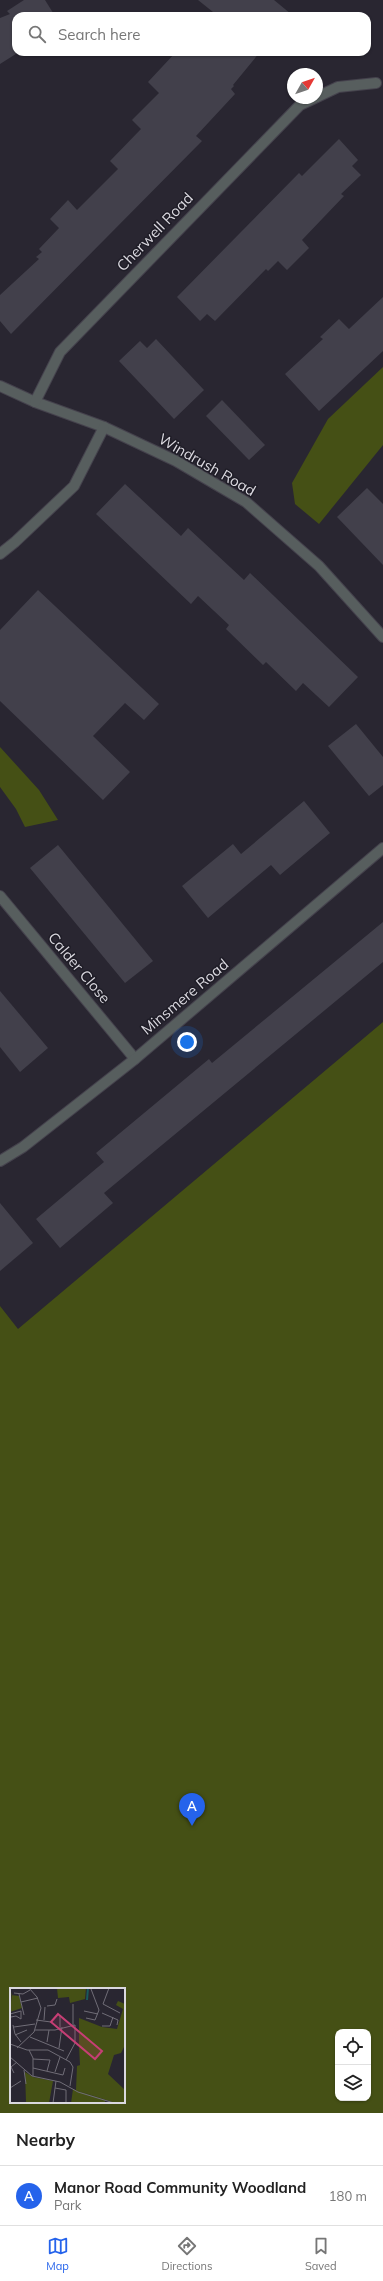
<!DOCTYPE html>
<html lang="en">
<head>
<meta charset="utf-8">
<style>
	:root { --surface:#fff; --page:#f6f6f6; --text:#222; --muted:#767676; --line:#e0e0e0; --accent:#2563eb }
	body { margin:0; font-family:Mulish,sans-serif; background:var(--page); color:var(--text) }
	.controls { position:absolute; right:12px; bottom:12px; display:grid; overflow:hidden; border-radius:8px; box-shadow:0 1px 3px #0004 }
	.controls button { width:36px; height:36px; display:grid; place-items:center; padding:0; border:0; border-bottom:1px solid var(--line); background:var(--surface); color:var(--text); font:20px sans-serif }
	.compass { position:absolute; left:287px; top:68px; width:36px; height:36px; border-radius:50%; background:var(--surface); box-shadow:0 1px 3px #0004; rotate:50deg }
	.you { position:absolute; left:187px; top:1042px; width:14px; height:14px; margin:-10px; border:3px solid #fff; border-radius:50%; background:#1a73e8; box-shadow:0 0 0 6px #1a73e833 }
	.badge { display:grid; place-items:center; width:26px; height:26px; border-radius:50%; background:var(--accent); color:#fff; font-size:13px; font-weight:700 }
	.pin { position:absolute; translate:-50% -33px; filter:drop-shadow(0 1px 2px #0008) }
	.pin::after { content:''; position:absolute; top:21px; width:14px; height:12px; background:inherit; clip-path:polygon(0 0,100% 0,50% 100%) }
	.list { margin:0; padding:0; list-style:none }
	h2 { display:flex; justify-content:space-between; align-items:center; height:52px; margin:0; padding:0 16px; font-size:17px }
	h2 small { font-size:13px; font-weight:400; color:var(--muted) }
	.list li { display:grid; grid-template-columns:26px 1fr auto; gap:12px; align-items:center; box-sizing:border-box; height:60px; padding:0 16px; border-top:1px solid var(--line) }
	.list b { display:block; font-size:15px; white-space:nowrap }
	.list p { margin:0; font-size:13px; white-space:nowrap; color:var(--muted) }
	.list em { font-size:13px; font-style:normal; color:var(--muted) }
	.icon { flex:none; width:22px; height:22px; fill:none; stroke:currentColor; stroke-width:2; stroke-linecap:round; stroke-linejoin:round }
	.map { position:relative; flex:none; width:383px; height:2113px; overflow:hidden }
	.search { position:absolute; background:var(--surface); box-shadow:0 1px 3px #0004; left:12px; right:12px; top:12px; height:44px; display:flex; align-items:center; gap:10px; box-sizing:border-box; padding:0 14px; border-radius:12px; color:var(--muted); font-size:15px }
	.sheet { height:112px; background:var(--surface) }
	nav { display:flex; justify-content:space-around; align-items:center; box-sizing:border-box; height:56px; border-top:1px solid var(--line); background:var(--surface); font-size:11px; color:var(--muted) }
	nav a { display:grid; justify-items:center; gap:2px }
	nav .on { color:var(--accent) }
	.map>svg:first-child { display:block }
</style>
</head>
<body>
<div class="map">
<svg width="383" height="2113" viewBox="0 0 383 2113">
	<rect width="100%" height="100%" fill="#292631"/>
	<g fill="#455015" fill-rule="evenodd">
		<path d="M383,367v78l-64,79 -24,-20 -3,-21 36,-64z"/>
		<path d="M0,747l39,43 19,30 -33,7 -9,-18 -16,-22z"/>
		<path d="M383,1022v1091h-383v-807l18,23zM11,1989h113v113h-113zM338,2032h30v66h-30z"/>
	</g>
	<g fill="#42404b">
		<path d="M24,0h21l10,16h-39v36h3l-19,12v-46l10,-4 -3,-3z"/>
		<path d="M198,0h76l17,14 -1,2h-72z"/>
		<path d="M176,52h84l-27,33 1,1 -3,3 4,5 -39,42 6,5 -191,193 -11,-13v-26l39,-36 -3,-2 6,-5 -3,-3 20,-21 -9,-9 18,-19 9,10 41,-41 -8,-8 31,-32 -9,-9 27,-27 -11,-11z"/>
		<path d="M339,139l19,21 -6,6 9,9 -20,19 3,2 -42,44 7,8 -22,22 -9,-9 -10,10 -2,-2 -51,52 -8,-7 -7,7 -23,-24 122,-124 3,3z"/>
		<path d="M383,297v54l-64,60 -34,-37 38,-35 -3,-2 19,-18 10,10z"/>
		<path d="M156,339l48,51 -30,29 -55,-58 21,-20 7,7z"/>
		<path d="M222,400l43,45 -16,15 -43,-44z"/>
		<path d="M125,484l56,52 7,-8 56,52 6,-7 108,104 -29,30 -26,-24 -7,8 -30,-29 -3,3 -37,-36 3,-4 -31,-29 -7,8 -95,-90z"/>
		<path d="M367,488l16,16v61l-46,-48z"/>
		<path d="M38,590l121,114 -15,16 -19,-17 -32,33 37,36 -27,28 -103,-99v-71z"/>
		<path d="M356,724l27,33v28l-14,11 -41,-50z"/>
		<path d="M304,801l26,32 -50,42 -9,-10 -63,53 -26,-32 51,-42 8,10z"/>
		<path d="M58,845l95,116 -28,22 -95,-115z"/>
		<path d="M383,922v40l-279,231 9,10 -53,45 -24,-29 68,-57 -8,-9 113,-94 3,4z"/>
		<path d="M0,991l48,57 -28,24 -20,-25z"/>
		<path d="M0,1203l33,40 -33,28z"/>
	</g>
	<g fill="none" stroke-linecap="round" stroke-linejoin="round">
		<defs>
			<g id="street">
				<path d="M317,97l21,-10 38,-4"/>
				<path d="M0,386l35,16 69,25 72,34 70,41 73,64 64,71"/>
				<path d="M35,402l25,-50 240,-247 15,-7"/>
				<path d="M0,554l15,-12 59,-56 30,-59"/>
				<path d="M0,896l135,163"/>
				<path d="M0,1161l23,-14 112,-88 248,-211"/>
			</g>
		</defs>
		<use href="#street" stroke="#45424d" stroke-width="12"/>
		<use href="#street" stroke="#575e5e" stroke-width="10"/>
	</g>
	<g text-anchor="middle" stroke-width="3" stroke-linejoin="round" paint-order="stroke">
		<g font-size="15" fill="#dad8df" stroke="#1f1d27">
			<text transform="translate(155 232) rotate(-46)" y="5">Cherwell Road</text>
			<text transform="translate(207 465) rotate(30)" y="5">Windrush Road</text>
			<text transform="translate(79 968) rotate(50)" y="5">Calder Close</text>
			<text transform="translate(185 997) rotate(-40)" y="5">Minsmere Road</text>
		</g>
	</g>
	<g transform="translate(10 1988)">
		<rect width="115" height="115" fill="#292631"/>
		<path d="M47,0h29l-1,11 -15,4 -1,-6 -11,1zM2,4l-1,3 8,1 3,12 -12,4zM108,13l7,3v41l-4,8 -7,2 -6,19 17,16v13h-10l-39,-13 1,-24 3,-1 -1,-19 -3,-1 3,-1v-26l23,9 15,2 6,-20 -7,-4zM15,84l8,5 20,4 -4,22 -23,-1zM63,101l32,11v2l-34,1z" fill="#455015"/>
		<path fill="none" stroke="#195a5c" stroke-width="2" d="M77,12l1,-12"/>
		<path fill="none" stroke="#706d77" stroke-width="1" d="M99,0l-6,16 17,9M4,5l9,1 7,-4M9,6l5,21M11,14l17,-4M37,18l8,-1 2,-6M74,23l14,3M92,25l16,7 -1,5M0,26l11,-3v8l-5,-3 -5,1M50,27v13M76,30l9,2 4,-10 -8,-21M26,32l15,2M34,32l1,-13M3,37l2,9 6,8M63,37v-21M92,38h8l3,-9M4,39l21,-3M25,42h20l20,-5v18l-9,17M5,47l12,-5M20,49l34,14M37,54l2,-12M0,56l17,6h21l22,12 3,5 -3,19M7,60l17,-16 7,-24 -4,-11 -8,-9M49,60l3,-21M19,62l4,8v18M0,69l22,19 28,6 18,10 36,11M23,71l17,1 -3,11M23,80l30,7 2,-7M14,82l2,14M45,84l5,-15M4,85l-3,-6 6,-5M0,100l11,-7M45,100l11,2v13M43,115l3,-22"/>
		<path fill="#c73e75" fill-opacity="0.15" stroke="#c73e75" stroke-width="2" d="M48,26l44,37 -7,8 -44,-37z"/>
		<rect width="115" height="115" fill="none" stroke="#dad8df" stroke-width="2"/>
	</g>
</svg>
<div class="controls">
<button><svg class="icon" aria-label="locate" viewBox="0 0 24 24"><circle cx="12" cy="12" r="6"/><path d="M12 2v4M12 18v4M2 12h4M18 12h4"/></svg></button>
<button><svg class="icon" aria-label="layers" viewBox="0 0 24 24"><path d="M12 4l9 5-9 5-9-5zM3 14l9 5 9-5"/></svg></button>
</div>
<svg class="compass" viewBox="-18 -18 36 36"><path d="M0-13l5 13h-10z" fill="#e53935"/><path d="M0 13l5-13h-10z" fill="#767676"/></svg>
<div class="you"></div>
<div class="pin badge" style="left:192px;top:1826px">A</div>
<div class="search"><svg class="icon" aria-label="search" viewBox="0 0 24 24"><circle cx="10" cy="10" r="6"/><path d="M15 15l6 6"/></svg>Search here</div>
</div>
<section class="sheet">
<h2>Nearby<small></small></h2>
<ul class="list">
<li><span class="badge">A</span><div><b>Manor Road Community Woodland</b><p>Park</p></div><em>180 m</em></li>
</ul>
</section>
<nav>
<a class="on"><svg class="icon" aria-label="map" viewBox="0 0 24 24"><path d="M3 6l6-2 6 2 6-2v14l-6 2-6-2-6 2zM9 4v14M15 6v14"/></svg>Map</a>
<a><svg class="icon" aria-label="directions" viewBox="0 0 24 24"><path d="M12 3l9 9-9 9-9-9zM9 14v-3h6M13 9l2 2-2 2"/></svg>Directions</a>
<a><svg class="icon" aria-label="saved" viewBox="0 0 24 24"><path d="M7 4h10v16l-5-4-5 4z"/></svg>Saved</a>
</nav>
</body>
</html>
